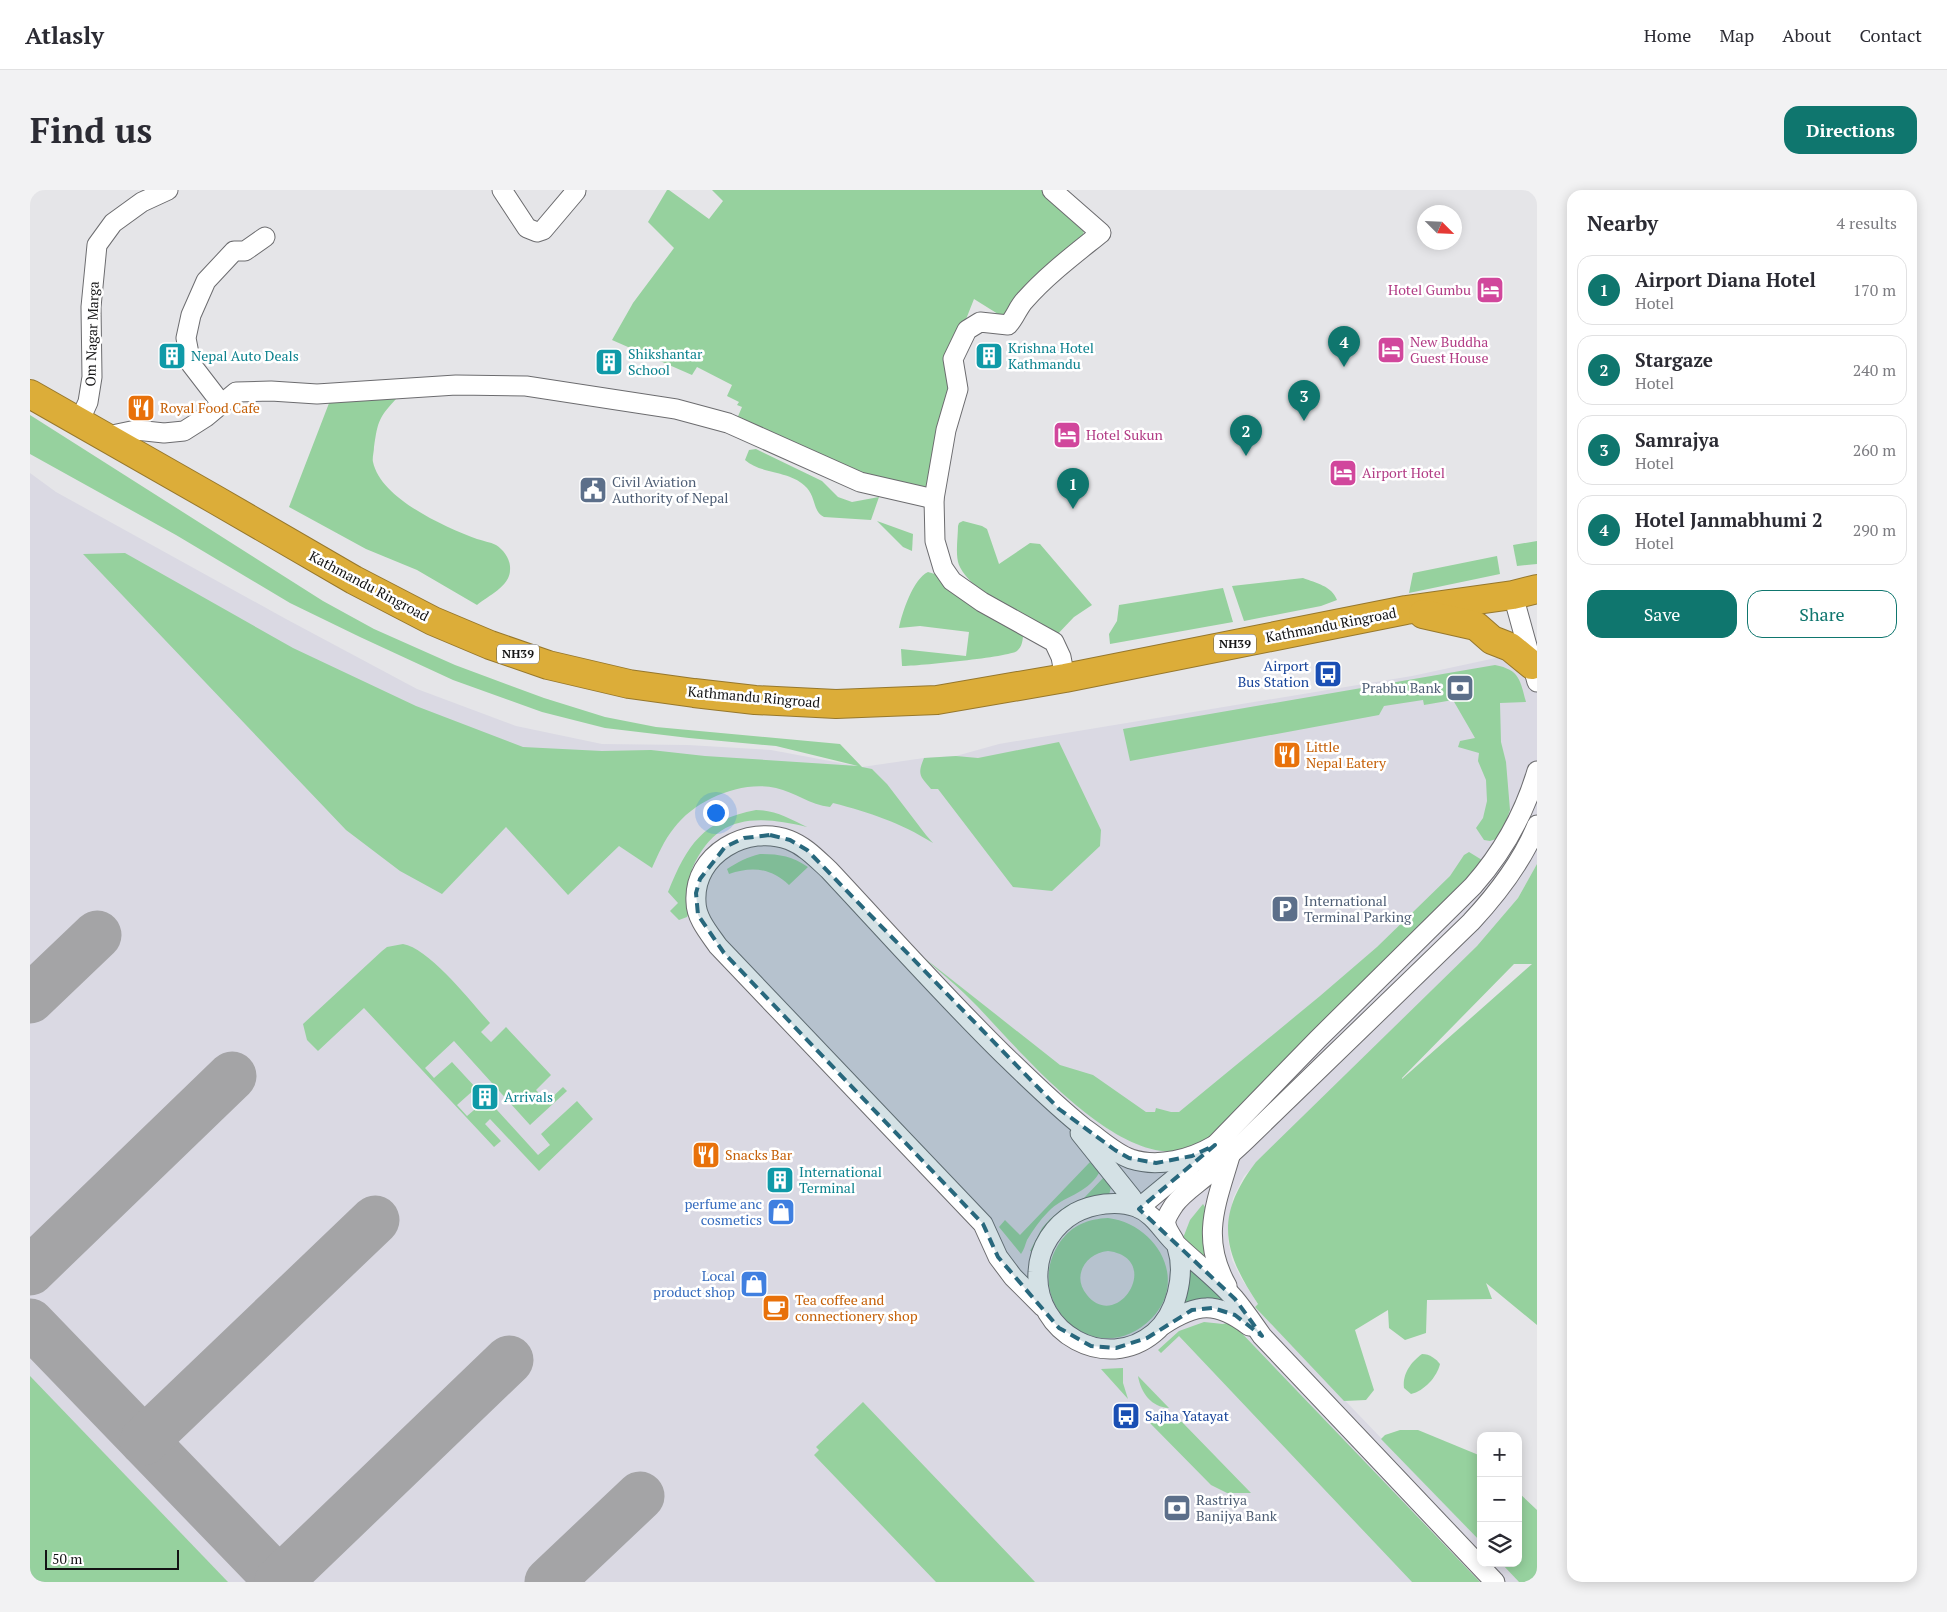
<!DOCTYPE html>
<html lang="en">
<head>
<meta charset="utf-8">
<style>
	:root { --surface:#fff; --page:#f2f2f3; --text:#2b2b33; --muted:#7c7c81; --line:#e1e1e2; --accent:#0f766e }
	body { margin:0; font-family:"PT Serif",serif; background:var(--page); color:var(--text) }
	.controls { position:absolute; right:15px; bottom:15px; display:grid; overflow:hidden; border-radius:10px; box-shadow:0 2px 12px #0003 }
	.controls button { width:45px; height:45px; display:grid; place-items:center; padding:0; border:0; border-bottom:1px solid var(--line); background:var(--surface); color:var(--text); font:25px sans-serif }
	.compass { position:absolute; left:1387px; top:15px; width:45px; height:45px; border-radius:50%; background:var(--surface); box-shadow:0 2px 12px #0003; rotate:114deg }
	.scale { position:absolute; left:15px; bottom:12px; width:134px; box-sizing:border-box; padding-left:5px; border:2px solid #141415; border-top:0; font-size:14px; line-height:18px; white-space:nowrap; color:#141415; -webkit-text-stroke:4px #fff; paint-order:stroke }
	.you { position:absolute; left:685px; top:622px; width:18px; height:18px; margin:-12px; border:4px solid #fff; border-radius:50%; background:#1a73e8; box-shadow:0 0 0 8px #1a73e833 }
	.badge { display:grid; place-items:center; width:32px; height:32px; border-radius:50%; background:var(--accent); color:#fff; font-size:16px; font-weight:700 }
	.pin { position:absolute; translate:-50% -41px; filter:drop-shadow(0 1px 2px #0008) }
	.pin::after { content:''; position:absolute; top:26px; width:18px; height:15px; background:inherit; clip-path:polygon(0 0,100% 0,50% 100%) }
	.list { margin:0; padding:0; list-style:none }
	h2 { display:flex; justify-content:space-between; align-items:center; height:65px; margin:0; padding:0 20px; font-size:21px }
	h2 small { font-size:16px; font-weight:400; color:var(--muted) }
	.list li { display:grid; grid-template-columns:32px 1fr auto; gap:15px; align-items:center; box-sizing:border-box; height:70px; margin:0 10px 10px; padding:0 10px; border:1px solid var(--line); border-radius:15px }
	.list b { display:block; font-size:19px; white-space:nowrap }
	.list p { margin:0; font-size:16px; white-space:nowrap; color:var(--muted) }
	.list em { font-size:16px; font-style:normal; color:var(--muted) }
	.actions { display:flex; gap:10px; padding:15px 20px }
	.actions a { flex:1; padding:11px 0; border:1px solid var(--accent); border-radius:15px; text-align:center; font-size:18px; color:var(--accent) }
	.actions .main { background:var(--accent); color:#fff }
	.icon { flex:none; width:28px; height:28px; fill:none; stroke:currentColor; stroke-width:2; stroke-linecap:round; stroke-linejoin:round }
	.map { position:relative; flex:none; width:1507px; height:1392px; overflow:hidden; border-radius:15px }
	header { display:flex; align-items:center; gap:30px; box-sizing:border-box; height:70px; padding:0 25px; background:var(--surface); border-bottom:1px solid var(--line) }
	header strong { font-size:24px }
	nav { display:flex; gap:28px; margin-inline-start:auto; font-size:18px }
	.intro { display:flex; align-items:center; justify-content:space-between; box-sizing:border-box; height:120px; padding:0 30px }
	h1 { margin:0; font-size:35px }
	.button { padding:12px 22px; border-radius:15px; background:var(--accent); color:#fff; font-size:18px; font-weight:700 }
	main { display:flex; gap:30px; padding:0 30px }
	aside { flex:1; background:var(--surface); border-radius:15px; box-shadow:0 2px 12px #0003 }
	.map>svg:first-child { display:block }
</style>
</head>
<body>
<header>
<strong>Atlasly</strong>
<nav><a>Home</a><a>Map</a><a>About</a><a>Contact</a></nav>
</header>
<div class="intro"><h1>Find us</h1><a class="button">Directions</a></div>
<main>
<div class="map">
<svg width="1507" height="1392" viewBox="0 0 1507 1392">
	<rect width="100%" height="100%" fill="#e5e5e8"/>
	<path fill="#dad9e3" d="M0,283l26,19 230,127 131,70 99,37 86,18 86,1 83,5 91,17 62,-9 32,-2 43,-12 413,-68 125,-27v215l-19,34 -41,48 -233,230 -11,22 -5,31v11l4,20 9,18 17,26 -3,3 226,235v21h20l18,19h-1489z"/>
	<g fill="#96d19e" fill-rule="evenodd">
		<path d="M637,0h2l40,29 14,-18 -11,-11h335l37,40 -1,6 -82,83 -3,-5 -24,-15 -28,71 8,19 -28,102 -55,-12 -135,-58 6,-14 -5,-2 2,-3 -12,-6 5,-11 -35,-18 -5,8 -80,-35 21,-37 41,-55 -26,-26z"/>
		<path d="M368,207c-19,20 -20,23 -24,50 0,5 -2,11 -1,15 8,37 72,65 104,77 6,2 13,3 19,6 8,5 15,15 14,25 0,16 -22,26 -33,35l-60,-35 -51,-21 -77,-42 42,-109z"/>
		<path d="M0,225l293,186 51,28 81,36 89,33 61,19 51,10 184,17 22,23 10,2 15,15 39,51 7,8c-34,-21 -62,-30 -100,-40l-3,4c-20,-2 -35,-15 -54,-19 -35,-8 -81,12 -102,40 -10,12 -16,27 -22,40l-33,-22 -51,49 -62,-68 -64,67 -42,-23 -54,-41 -263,-276 42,-1 168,95 123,58 107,41 79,4 49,-1 54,6 153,10 -82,-20 -87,-8 -84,-10 -63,-16 -89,-32 -93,-43 -70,-34 -114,-68 -146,-81z"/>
		<path d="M726,259l66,32 16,16 14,5 27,-5 -8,23 -47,-3c-11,-5 -8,-19 -17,-29 -16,-18 -45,-13 -62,-28l4,-10z"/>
		<path d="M847,331l36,13 -1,17 -9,-4z"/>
		<path d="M933,331l19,5 5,3 12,35 31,-21 10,1 52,61 -18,12 -21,22c-24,-16 -84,-49 -94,-74 -4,-10 -1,-28 -1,-39l1,-3z"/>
		<path d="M1507,351v23l-20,2 -4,-21z"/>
		<path d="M1467,366l3,18 -91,19 4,-20z"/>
		<path d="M898,382l10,3 85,59c0,6 -1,13 -6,17 -7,6 -100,15 -115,15l-1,-17 65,7 3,-24 -49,-6 -21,2c3,-15 14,-49 29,-56z"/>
		<path d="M1273,388c13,5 29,8 34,22l-16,6 -77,15 -12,-35z"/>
		<path d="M1193,398l10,34 -123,22 -1,-10 8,-13 2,-16z"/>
		<path d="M1465,475c25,5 25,15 31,37l-26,1 1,39 5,20 4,48 -6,17 -8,12 -6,2 -6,-1 -8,-12 7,-10 4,-17 -1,-21 -8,-19 1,-8 -21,-6 2,-6 15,-3 -22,-38 -29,5 -1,-5 -39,6 -5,9 -249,46 -7,-32z"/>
		<path d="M1029,552l42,88 -1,16 -48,45 -39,-4 -75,-98h-7c-11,-13 -14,-14 -7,-31l32,-2 22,2z"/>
		<path d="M726,620c19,0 34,9 51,17 -52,-12 -91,-13 -115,42l3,3 -7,43 -1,2 -8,3 -9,-9 8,-8 -10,-11c19,-47 35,-72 88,-82z"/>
		<path d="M1439,662l13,8 -1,5 -262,264c-13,11 -27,21 -44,22 -66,6 -156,-101 -198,-145 -17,-18 -36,-33 -54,-49l137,108 33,10 53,37h9l1,-4 15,4h8l141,-116 57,-49 73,-71 14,-21z"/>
		<path d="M730,664c19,0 32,2 48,13l-19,18c-18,-17 -37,-19 -60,-11l-2,-5c11,-7 20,-12 33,-15z"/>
		<path d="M1507,674v461l-51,-42 6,16 -65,1 -1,33 -21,7 -16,-12 -1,-18 -33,20 19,60 -8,10 -22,1 -89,-94 3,-3c-36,-54 -43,-88 -2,-142l221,-216 41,-48zM1484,774h18l-130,115v-1z"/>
		<path d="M373,754c26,4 69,59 87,79l-9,9 10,10 15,-15 45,48 -15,15 11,12 16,-15 4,4 -37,34 -76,-84 -29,27 9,10 18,-16 24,26 -19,17 10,11 20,-17 51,56 12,-10 -9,-11 36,-33 16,18 -54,52 -49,-52 -5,5 16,17 -7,6 -130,-139 -46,43 -11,-11 -4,-16 79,-73 5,-4z"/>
		<path d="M1060,972l9,11c-13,22 -35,22 -51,39 -8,8 -15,18 -21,28 -2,5 -3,10 -6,14l-22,-27 6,-7 15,15z"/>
		<path d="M1074,987l7,10 -2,8 -59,27 -7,8 -10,21h-3l12,-23 8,-9 16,-13 18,-8z"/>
		<path d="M1173,1014l2,3 -2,33 4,20 -24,-22 7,-18z"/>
		<path d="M1078,1028c48,6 81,61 44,100 -55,56 -133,-15 -92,-76 12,-17 28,-23 48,-24zM1078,1061c56,7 10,82 -21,44 -16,-19 -1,-42 21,-44z"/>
		<path d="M1156,1073l40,37 -43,4z"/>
		<path d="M1174,1132l19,2 8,-2 249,260h-68l-233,-246 -18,17 -3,-3 21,-19z"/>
		<path d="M1392,1164c8,0 14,5 18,10 -3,13 -16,27 -29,30l-7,-6c-2,-14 7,-26 18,-34z"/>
		<path d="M1093,1178v15l5,16 -27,-30z"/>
		<path d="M0,1186l198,206h-198z"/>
		<path d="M1108,1186l31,32c-18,-1 -28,-15 -31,-32z"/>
		<path d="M833,1212l172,180h-99l-122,-127 5,-5 -3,-3z"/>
		<path d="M1118,1227l13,5h21l69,71h-24l-16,-8 -65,-66 -1,-1z"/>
		<path d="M1370,1240h18l63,26v86l-100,-103 4,-4z"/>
		<path d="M1488,1302l19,18v72h-18l-18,-19h17z"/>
	</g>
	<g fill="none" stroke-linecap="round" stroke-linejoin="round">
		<g stroke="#a4a4a6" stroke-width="49">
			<path d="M0,809l67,-64"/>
			<path d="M0,1081l202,-195"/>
			<path d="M0,1133l250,259"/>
			<path d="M114,1251l231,-221"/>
			<path d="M249,1391l230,-221"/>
			<path d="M519,1392l91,-86"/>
		</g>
		<defs>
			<g id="street">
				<path d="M472,0l25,38 10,4 6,-2 33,-39"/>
				<path d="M1022,0l49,43c-26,21 -54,42 -76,67 -7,7 -10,18 -17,25l-28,-3 -13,8 -14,29 5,30 -12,41 -12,69 1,42 8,27 9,13 30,21 72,40 7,15 4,21"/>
				<path d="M191,213l-30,-39 -5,-26 5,-23 15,-34 28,-30h11l20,-14"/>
				<path d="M49,232l9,-20 4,-25 -1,-70 6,-62 16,-22 29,-21 26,-12"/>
				<path d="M76,249l11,-5 19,-4 28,3 20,-2 22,-14 30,-25 35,-1 46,3 139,-9 70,1 150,23 52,14 132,59 74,17"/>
				<path d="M1483,405l24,87"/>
				<path d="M1050,943l52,65 5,9"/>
				<path d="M1107,1017l9,-5 69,-57 103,-106 155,-153c30,-34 51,-71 64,-115"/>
				<path d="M1197,1096c-27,-48 -11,-82 3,-130"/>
				<path d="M1013,1117l-30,-30 -15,-20 -15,-33 -265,-278c-9,-13 -22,-28 -22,-44 -3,-48 52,-78 93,-62 16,6 28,19 40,30 58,62 114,125 174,184 27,26 52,51 81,74 15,10 30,25 47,31 28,9 60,0 84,-14"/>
				<path d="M1133,1135c34,-22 53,-24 86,1"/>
				<path d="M1465,1392l-233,-246c-9,-13 -18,-26 -28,-38 -17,-19 -38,-35 -57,-53 -14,-12 -22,-31 -41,-38 -19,-7 -44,-3 -61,6 -21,12 -36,34 -37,59 -4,61 68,101 116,61 22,-18 32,-58 23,-86 -2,-8 -10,-15 -11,-23 -1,-6 5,-14 8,-19 8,-11 20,-19 31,-28 15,-14 31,-27 46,-42 73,-71 146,-142 220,-213 27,-29 51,-60 66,-97"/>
			</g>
			<g id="highway">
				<path d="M0,204l186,106 138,80 79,41 57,24 58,20 81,19 65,9 61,7 81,4 101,-4 128,-22 341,-68 107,-15 24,-6"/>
				<path d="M1393,424l53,12 16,14 18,7 22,18"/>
			</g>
		</defs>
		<use href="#street" stroke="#6c6c6f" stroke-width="21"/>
		<use href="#highway" stroke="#96772c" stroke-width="30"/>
		<use href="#street" stroke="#fff" stroke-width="19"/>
		<use href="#highway" stroke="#dcad39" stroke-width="28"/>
	</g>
	<path fill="#28687d" fill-opacity="0.2" stroke="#28687d" stroke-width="4" stroke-dasharray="10 6" stroke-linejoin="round" d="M740,645l20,5 17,10 252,259 56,41 14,8 27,5 36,-7 23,-11 -76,64 96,90 27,37 -27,-21 -22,-7 -21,2 -45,28 -31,10 -25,-2 -32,-18 -61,-71 -15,-33 -259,-271 -26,-38 -2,-22 4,-14 25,-32 19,-9z"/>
	<defs>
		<symbol id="hotel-square" viewBox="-11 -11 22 22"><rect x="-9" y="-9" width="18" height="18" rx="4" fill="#d1479c" stroke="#fff"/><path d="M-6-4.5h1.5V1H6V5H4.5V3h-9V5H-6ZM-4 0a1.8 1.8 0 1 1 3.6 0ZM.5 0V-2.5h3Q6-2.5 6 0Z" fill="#fff"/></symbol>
		<symbol id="building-square" viewBox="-11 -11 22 22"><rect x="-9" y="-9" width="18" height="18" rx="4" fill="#0f9aa8" stroke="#fff"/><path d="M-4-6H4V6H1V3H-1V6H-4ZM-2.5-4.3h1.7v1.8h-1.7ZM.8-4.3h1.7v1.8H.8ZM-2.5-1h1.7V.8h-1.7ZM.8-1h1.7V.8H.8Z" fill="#fff"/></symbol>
		<symbol id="restaurant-square" viewBox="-11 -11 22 22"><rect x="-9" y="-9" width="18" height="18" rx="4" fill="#e8710a" stroke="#fff"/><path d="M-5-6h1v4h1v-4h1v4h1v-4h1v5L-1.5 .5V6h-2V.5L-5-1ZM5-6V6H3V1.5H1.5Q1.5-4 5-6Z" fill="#fff"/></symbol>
		<symbol id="civic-square" viewBox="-11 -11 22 22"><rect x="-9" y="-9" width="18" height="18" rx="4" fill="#5c6f8a" stroke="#fff"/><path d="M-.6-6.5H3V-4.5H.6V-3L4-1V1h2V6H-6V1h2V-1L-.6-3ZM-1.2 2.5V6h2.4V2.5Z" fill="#fff"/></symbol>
		<symbol id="bus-square" viewBox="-11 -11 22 22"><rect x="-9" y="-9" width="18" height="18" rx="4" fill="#1a4fb4" stroke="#fff"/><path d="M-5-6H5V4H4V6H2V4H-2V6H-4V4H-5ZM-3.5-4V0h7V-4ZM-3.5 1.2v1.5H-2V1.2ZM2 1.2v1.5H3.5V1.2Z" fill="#fff"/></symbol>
		<symbol id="bank-square" viewBox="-11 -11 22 22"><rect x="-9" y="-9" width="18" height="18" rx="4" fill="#5c6f8a" stroke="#fff"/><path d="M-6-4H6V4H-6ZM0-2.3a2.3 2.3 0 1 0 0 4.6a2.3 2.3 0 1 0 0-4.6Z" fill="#fff"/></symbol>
		<symbol id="parking-square" viewBox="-11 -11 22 22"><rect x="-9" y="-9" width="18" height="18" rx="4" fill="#5c6f8a" stroke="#fff"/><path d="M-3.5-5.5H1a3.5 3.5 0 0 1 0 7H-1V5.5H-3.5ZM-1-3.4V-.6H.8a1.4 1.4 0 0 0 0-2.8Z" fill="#fff"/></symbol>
		<symbol id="shop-square" viewBox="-11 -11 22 22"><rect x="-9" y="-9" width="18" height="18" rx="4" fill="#3f7fe0" stroke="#fff"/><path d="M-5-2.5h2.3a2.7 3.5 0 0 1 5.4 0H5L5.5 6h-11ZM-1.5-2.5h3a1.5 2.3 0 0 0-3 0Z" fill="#fff"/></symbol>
		<symbol id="cafe-square" viewBox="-11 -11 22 22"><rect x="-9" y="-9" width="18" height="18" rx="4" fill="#e8710a" stroke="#fff"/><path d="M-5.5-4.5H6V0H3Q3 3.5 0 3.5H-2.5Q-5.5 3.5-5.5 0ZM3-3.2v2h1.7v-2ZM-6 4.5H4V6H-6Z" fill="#fff"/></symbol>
	</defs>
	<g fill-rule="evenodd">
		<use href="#hotel-square" x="1444" y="84" width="32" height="32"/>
		<use href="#hotel-square" x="1345" y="144" width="32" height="32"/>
		<use href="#building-square" x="126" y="150" width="32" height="32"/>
		<use href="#building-square" x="943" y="150" width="32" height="32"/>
		<use href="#building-square" x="563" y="156" width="32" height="32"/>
		<use href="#restaurant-square" x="95" y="202" width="32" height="32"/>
		<use href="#hotel-square" x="1021" y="229" width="32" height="32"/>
		<use href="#hotel-square" x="1297" y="267" width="32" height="32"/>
		<use href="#civic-square" x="547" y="284" width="32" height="32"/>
		<use href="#bus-square" x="1282" y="468" width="32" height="32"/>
		<use href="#bank-square" x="1414" y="482" width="32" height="32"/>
		<use href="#restaurant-square" x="1241" y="549" width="32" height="32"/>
		<use href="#parking-square" x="1239" y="703" width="32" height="32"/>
		<use href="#building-square" x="439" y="891" width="32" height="32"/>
		<use href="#restaurant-square" x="660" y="949" width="32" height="32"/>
		<use href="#building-square" x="734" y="974" width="32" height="32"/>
		<use href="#shop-square" x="735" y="1006" width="32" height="32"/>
		<use href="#shop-square" x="708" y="1078" width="32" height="32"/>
		<use href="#cafe-square" x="730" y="1102" width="32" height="32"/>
		<use href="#bus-square" x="1080" y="1210" width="32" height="32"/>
		<use href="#bank-square" x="1131" y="1302" width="32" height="32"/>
	</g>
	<g text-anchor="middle" stroke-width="5" stroke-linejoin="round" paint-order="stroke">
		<g fill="#fff" stroke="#5a5a5b" stroke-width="1">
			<rect x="1184" y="444.5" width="42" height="19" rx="4"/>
			<rect x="467" y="454.5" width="42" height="19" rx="4"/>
		</g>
		<g font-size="12" font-weight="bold" fill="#141415">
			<text x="1205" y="458">NH39</text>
			<text x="488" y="468">NH39</text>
		</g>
		<g font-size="14" fill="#b23c85" stroke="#fff" text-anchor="start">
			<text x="1441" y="105" text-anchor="end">Hotel Gumbu</text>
			<text x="1380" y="157">New Buddha<tspan x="1380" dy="16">Guest House</tspan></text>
			<text x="1056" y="250">Hotel Sukun</text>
			<text x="1332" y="288">Airport Hotel</text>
		</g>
		<g font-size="14" fill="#141415" stroke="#fff">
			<text transform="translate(62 144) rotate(-88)" y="5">Om Nagar Marga</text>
			<text transform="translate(339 396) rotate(28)" y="5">Kathmandu Ringroad</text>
			<text transform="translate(1301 435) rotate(-11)" y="5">Kathmandu Ringroad</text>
			<text transform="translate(724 507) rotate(5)" y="5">Kathmandu Ringroad</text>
		</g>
		<g font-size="14" fill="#0d838f" stroke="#fff" text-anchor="start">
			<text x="978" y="163">Krishna Hotel<tspan x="978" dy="16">Kathmandu</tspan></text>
			<text x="598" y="169">Shikshantar<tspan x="598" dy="16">School</tspan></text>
			<text x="161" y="171">Nepal Auto Deals</text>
			<text x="474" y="912">Arrivals</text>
			<text x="769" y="987">International<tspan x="769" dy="16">Terminal</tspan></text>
		</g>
		<g font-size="14" fill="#c56008" stroke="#fff" text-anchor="start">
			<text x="130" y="223">Royal Food Cafe</text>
			<text x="1276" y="562">Little<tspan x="1276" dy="16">Nepal Eatery</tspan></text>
			<text x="695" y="970">Snacks Bar</text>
			<text x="765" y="1115">Tea coffee and<tspan x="765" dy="16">connectionery shop</tspan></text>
		</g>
		<g font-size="14" fill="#4e5e75" stroke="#fff" text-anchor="start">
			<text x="582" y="297">Civil Aviation<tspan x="582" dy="16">Authority of Nepal</tspan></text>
			<text x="1411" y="503" text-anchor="end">Prabhu Bank</text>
			<text x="1274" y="716">International<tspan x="1274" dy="16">Terminal Parking</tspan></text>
			<text x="1166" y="1315">Rastriya<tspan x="1166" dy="16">Banijya Bank</tspan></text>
		</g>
		<g font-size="14" fill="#164399" stroke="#fff" text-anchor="end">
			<text x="1279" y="481">Airport<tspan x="1279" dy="16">Bus Station</tspan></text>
			<text x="1115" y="1231" text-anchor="start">Sajha Yatayat</text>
		</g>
		<g font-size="14" fill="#366cbe" stroke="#fff" text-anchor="end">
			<text x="732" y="1019">perfume anc<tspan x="732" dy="16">cosmetics</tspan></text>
			<text x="705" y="1091">Local<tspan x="705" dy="16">product shop</tspan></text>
		</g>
	</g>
</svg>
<div class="controls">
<button>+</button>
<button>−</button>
<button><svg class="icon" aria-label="layers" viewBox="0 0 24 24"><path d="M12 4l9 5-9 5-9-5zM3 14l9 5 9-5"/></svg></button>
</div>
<svg class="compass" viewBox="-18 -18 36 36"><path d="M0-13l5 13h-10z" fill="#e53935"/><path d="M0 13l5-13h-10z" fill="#7c7c81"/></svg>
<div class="scale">50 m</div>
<div class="you"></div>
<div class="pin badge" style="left:1043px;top:319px">1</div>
<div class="pin badge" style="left:1216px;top:266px">2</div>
<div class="pin badge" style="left:1274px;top:231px">3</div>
<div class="pin badge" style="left:1314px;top:177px">4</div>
</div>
<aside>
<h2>Nearby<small>4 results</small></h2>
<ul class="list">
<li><span class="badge">1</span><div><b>Airport Diana Hotel</b><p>Hotel</p></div><em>170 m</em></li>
<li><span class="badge">2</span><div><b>Stargaze</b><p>Hotel</p></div><em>240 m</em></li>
<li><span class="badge">3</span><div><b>Samrajya</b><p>Hotel</p></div><em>260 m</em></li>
<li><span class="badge">4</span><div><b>Hotel Janmabhumi 2</b><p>Hotel</p></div><em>290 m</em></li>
</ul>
<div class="actions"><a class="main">Save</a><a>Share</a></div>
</aside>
</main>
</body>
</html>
